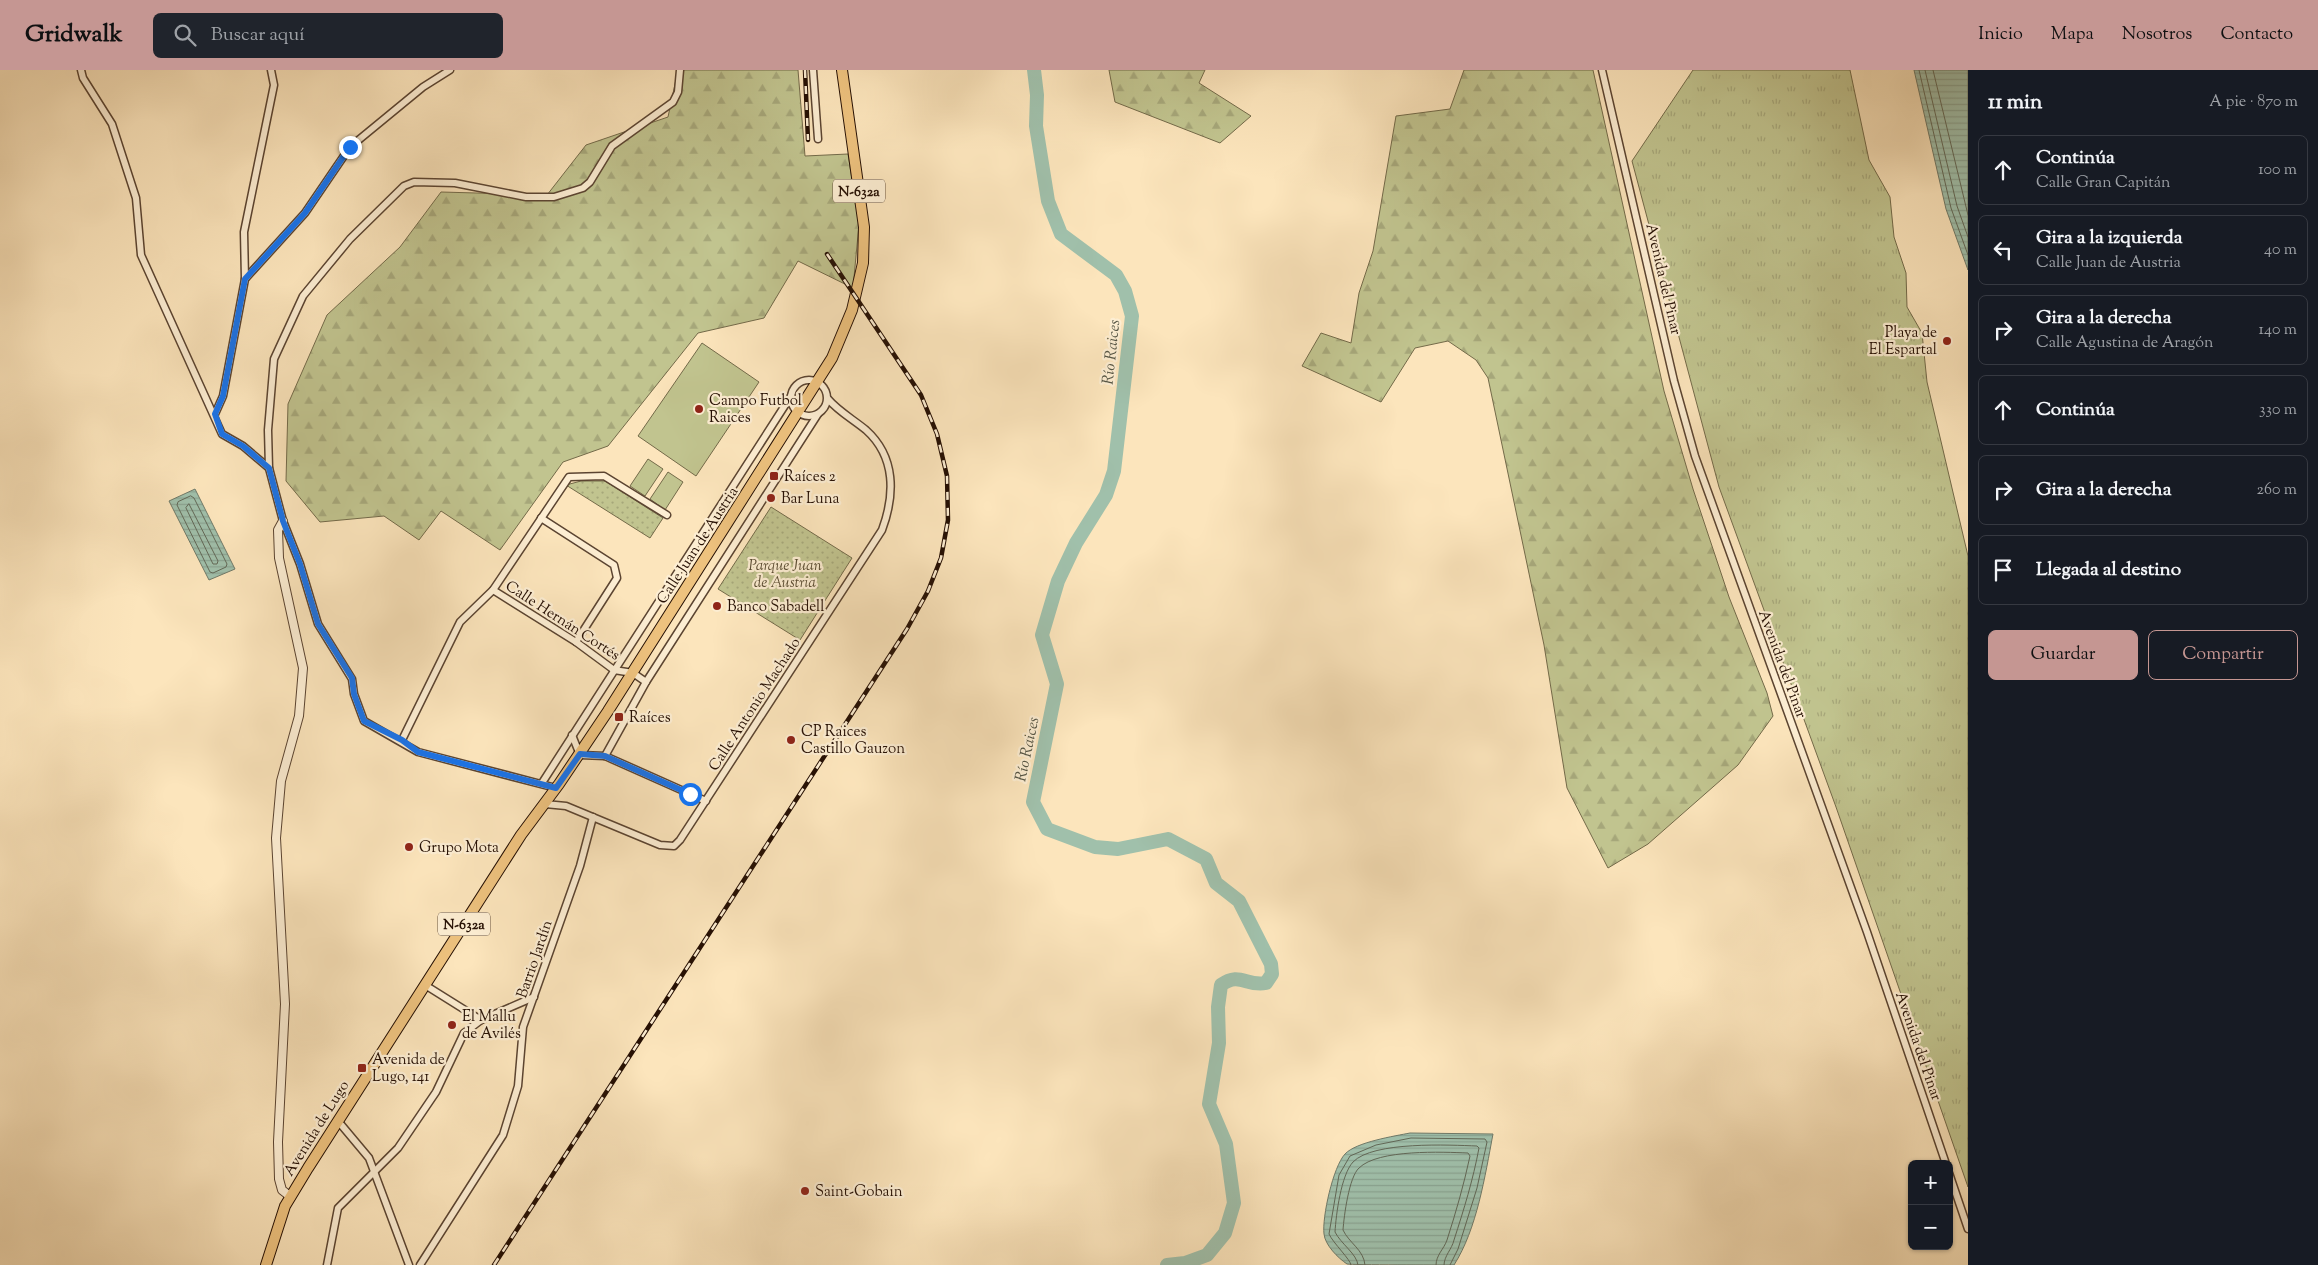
<!DOCTYPE html>
<html lang="es">
<head>
<meta charset="utf-8">
<style>
	:root { --surface:#171b24; --page:#20242c; --text:#f1f3f6; --muted:#9ea1a6; --line:#363941; --accent:#c59692 }
	body { margin:0; font-family:"Sorts Mill Goudy",serif; background:var(--page); color:var(--text) }
	.controls { position:absolute; right:15px; bottom:15px; display:grid; overflow:hidden; border-radius:8px; box-shadow:0 1px 4px #0004 }
	.controls button { width:45px; height:45px; display:grid; place-items:center; padding:0; border:0; border-bottom:1px solid var(--line); background:var(--surface); color:var(--text); font:25px sans-serif }
	.stop { position:absolute; width:15px; height:15px; margin:-11px; border:4px solid #1a73e8; border-radius:50%; background:#fff }
	.stop.end { background:#1a73e8; border-color:#fff; box-shadow:0 1px 5px #0008 }
	.list { margin:0; padding:0; list-style:none }
	h2 { display:flex; justify-content:space-between; align-items:center; height:65px; margin:0; padding:0 20px; font-size:21px }
	h2 small { font-size:16px; font-weight:400; color:var(--muted) }
	.list li { display:grid; grid-template-columns:32px 1fr auto; gap:15px; align-items:center; box-sizing:border-box; height:70px; margin:0 10px 10px; padding:0 10px; border:1px solid var(--line); border-radius:8px }
	.list b { display:block; font-size:19px; white-space:nowrap }
	.list p { margin:0; font-size:16px; white-space:nowrap; color:var(--muted) }
	.list em { font-size:16px; font-style:normal; color:var(--muted) }
	.actions { display:flex; gap:10px; padding:15px 20px }
	.actions a { flex:1; padding:11px 0; border:1px solid var(--accent); border-radius:8px; text-align:center; font-size:18px; color:var(--accent) }
	.actions .main { background:var(--accent); color:#111 }
	.icon { flex:none; width:28px; height:28px; fill:none; stroke:currentColor; stroke-width:2; stroke-linecap:round; stroke-linejoin:round }
	.map { position:relative; flex:none; width:1968px; height:1195px; overflow:hidden }
	header { display:flex; align-items:center; gap:30px; box-sizing:border-box; height:70px; padding:0 25px; background:var(--accent); color:#111 }
	header strong { font-size:24px }
	nav { display:flex; gap:28px; margin-inline-start:auto; font-size:18px }
	.search { width:350px; height:45px; background:var(--page); display:flex; align-items:center; gap:12px; box-sizing:border-box; padding:0 18px; border-radius:8px; color:var(--muted); font-size:19px }
	main { display:flex }
	aside { flex:1; background:var(--surface) }
	.map>svg:first-child { display:block }
</style>
</head>
<body>
<header>
<strong>Gridwalk</strong>
<div class="search"><svg class="icon" aria-label="search" viewBox="0 0 24 24"><circle cx="10" cy="10" r="6"/><path d="M15 15l6 6"/></svg>Buscar aquí</div>
<nav><a>Inicio</a><a>Mapa</a><a>Nosotros</a><a>Contacto</a></nav>
</header>
<main>
<div class="map">
<svg width="1968" height="1195" viewBox="0 0 1968 1195">
	<defs>
		<pattern id="grass-tufts" width="24" height="20" patternUnits="userSpaceOnUse" patternTransform="scale(1.25)"><rect width="24" height="20" fill="#c1c48f"/><path d="M3 7l-1-3M5 7V3M7 7l1-3M15 17l-1-3M17 17v-4M19 17l1-3" fill="none" stroke="#a6a77a"/></pattern>
		<pattern id="forest-firs" width="22" height="20" patternUnits="userSpaceOnUse" patternTransform="scale(1.25)"><rect width="22" height="20" fill="#c1c48f"/><path d="M5 1l3.5 6h-7zM16 11l3.5 6h-7z" fill="#a6a77a"/></pattern>
		<pattern id="park-dots" width="8" height="8" patternUnits="userSpaceOnUse" patternTransform="scale(1.25)"><rect width="8" height="8" fill="#c1c48f"/><path d="M2 2h.1M6 6h.1" fill="none" stroke="#a6a77a" stroke-width="1.8" stroke-linecap="round"/></pattern>
		<pattern id="water-rules" width="6" height="5" patternUnits="userSpaceOnUse" patternTransform="scale(1.25)"><rect width="6" height="5" fill="#a0c0ab"/><path d="M0 2.5h6" fill="none" stroke="#8aa492"/></pattern>
	</defs>
	<rect width="100%" height="100%" fill="#fce5bc"/>
	<filter id="stains"><feTurbulence type="fractalNoise" baseFrequency=".004" numOctaves="4"/><feColorMatrix values="0 0 0 0 .2 0 0 0 0 .09 0 0 0 0 .02 0 0 0 .5 -.17"/></filter>
	<radialGradient id="worn" r=".72"><stop offset=".6" stop-color="#630" stop-opacity="0"/><stop offset="1" stop-color="#630" stop-opacity=".3"/></radialGradient>
	<path fill="url(#grass-tufts)" stroke="#736a49" d="M1693,0h157l19,90 21,37 4,40 12,36 1,34 15,26 5,49 41,174v631l-132,-380 -117,-320 -87,-326z"/>
	<g fill="url(#forest-firs)" stroke="#736a49">
		<path d="M678,0h120l7,86 43,-2 11,70 -6,64 -55,-27 -34,57 -66,15 -90,113 -45,16 -63,88 -59,-39 -22,29 -35,-24 -64,6 -34,-41 2,-77 39,-89 73,-68 41,-55 106,3 39,-50 82,-28z"/>
		<path d="M1109,0h96l-6,13 52,33 -31,27 -105,-41z"/>
		<path d="M1464,0h129l71,321 29,98 36,108 38,96 6,23 -35,49 -90,79 -40,24 -41,-80 -23,-143 -56,-267 -12,-18 -28,-19 -33,7 -34,54 -79,-36 19,-33 30,10 8,-50 14,-42 23,-135 54,-7z"/>
	</g>
	<g fill="url(#park-dots)" stroke="#736a49">
		<path d="M581,411h24l58,37 -13,20 -84,-53z"/>
		<path d="M771,437l81,51 -52,82 -82,-51z"/>
	</g>
	<g fill="#c1c48f" stroke="#736a49">
		<path d="M702,273l57,39 -63,94 -58,-40z"/>
		<path d="M648,389l15,10 -18,27 -15,-10z"/>
		<path d="M668,402l15,10 -18,28 -15,-11z"/>
	</g>
	<g fill="url(#water-rules)" stroke="#6f7968">
		<path d="M1914,0h54v200l-22,-61z"/>
		<path d="M195,419l40,80 -26,11 -40,-79z"/>
		<path d="M1410,1063l83,1c-8,42 -16,95 -39,131 -15,0 -101,0 -107,-1 -9,-6 -22,-19 -23,-30 -2,-17 9,-67 21,-80 11,-12 50,-18 65,-21z"/>
	</g>
	<g fill="none" stroke-linecap="round" stroke-linejoin="round">
		<g stroke="#626857" stroke-width="1">
			<path d="M1919,0l32,138 17,47"/>
			<path d="M1925,0l32,136 11,31"/>
			<path d="M1933,0l35,145"/>
			<path d="M191,426l3,2 33,66 -1,3 -13,6 -3,-1 -33,-67 1,-3z"/>
			<path d="M189,434l29,57 -1,3h-4l-27,-56z"/>
			<path d="M1351,1195c0,-5 -18,-22 -22,-31l10,-59 11,-19 26,-11 35,-7 74,1 2,3 -10,46 -19,61 -8,16"/>
			<path d="M1358,1195c-1,-11 -17,-21 -23,-33 1,-17 6,-57 18,-70 20,-21 97,-17 124,-16l2,2c-6,32 -15,61 -25,92 -2,9 -10,16 -10,25"/>
			<path d="M1365,1195c-1,-15 -16,-22 -22,-35 1,-14 6,-53 16,-62 19,-19 84,-16 109,-15l2,3c-6,28 -14,56 -23,84 -3,9 -11,15 -11,25"/>
		</g>
		<path stroke="#a0c0ab" stroke-width="14" d="M1034,0l3,25 -1,31 12,75 13,33 55,41 9,16 7,25 -18,155 -8,24 -30,48 -18,38 -16,54 15,49 -24,118 14,27 48,18 23,2 50,-10 38,20 10,24 23,18 32,63 1,10 -6,9c-20,4 -26,-12 -45,2l-3,22 1,36 -10,61 17,40 8,59 -9,30 -18,22 -22,8 -18,2"/>
		<defs>
			<g id="minor">
				<path d="M81,0l2,8 29,46 24,74 5,57 81,179 21,12 26,22"/>
				<path d="M813,0l5,69"/>
				<path d="M1602,0l72,311 21,75 172,476 79,232"/>
				<path d="M245,209l60,-66 45,-66 73,-60 27,-17"/>
				<circle cx="809" cy="328" r="18"/>
				<path d="M215,344l8,-18 22,-117 -1,-47 30,-147 -3,-15"/>
				<path d="M541,448l73,47 3,13 -41,64"/>
				<path d="M493,520l83,52 38,28 19,3 13,9"/>
				<path d="M572,665l8,20 25,1 101,45"/>
				<path d="M402,670l58,-118 33,-32 76,-113 35,-1 63,39"/>
				<path d="M605,686l41,-74 172,-268"/>
				<path d="M542,713l249,-387"/>
				<path d="M556,718l-138,-36 -54,-31 -10,-27 -2,-15 -34,-55 -18,-60 -17,-43 -14,-53 -1,-38 6,-71 29,-63 47,-57 54,-53 10,-4 41,1 71,14h28l29,-9 7,-6 22,-36 61,-44 5,-10 2,-22"/>
				<path d="M545,734l21,2 94,39 14,1 6,-6 202,-310c13,-35 14,-73 -16,-100 -12,-10 -28,-19 -38,-31"/>
				<path d="M425,915l56,35"/>
				<path d="M338,1051l31,37 40,107"/>
				<path d="M1949,1103l19,56"/>
				<path d="M327,1195l11,-57 60,-60 38,-56 28,-59 17,-13 53,-23"/>
				<path d="M420,1195l83,-130 15,-49 5,-59 57,-161 13,-49"/>
			</g>
			<path id="tertiary" d="M283,451l-5,9 1,28 24,110 -4,48 -18,65 -5,57 9,166 -7,138 1,37 3,11 9,7"/>
			<path id="primary" d="M266,1195l19,-59 23,-38 213,-333 38,-51 49,-73 224,-353 20,-48 11,-47 1,-36 -22,-157"/>
		</defs>
		<use href="#minor" stroke="#5b4431" stroke-width="9"/>
		<use href="#tertiary" stroke="#5b4431" stroke-width="10"/>
		<use href="#primary" stroke="#250f03" stroke-width="12"/>
		<use href="#minor" stroke="#fdeed3" stroke-width="6"/>
		<use href="#tertiary" stroke="#fdeed3" stroke-width="8"/>
		<use href="#primary" stroke="#eec27e" stroke-width="10"/>
		<defs>
			<g id="rail">
				<path d="M805,0l3,70"/>
				<path d="M494,1195l413,-636 21,-38 13,-33 7,-38 -1,-44 -10,-42 -16,-39 -94,-141"/>
			</g>
		</defs>
		<use href="#rail" stroke="#250f03" stroke-width="4.5"/>
		<use href="#rail" stroke="#fdeed3" stroke-width="2.5" stroke-dasharray="8" stroke-linecap="butt"/>
	</g>
	<g fill="none" stroke-linecap="round" stroke-linejoin="round">
		<path stroke="#1a73e8" stroke-width="6" d="M350,77l-45,66 -60,66 -22,117 -8,18 7,20 21,12 26,22 14,53 17,43 18,60 34,54 2,16 10,27 38,19 16,12 138,36 24,-34 25,2 85,38"/>
	</g>
	<g fill="#8f2418" stroke="#fdeed3" stroke-width="2">
		<circle cx="1947" cy="271" r="5"/>
		<circle cx="699" cy="339" r="5"/>
		<rect x="769" y="401" width="10" height="10" rx="2.5"/>
		<circle cx="771" cy="428" r="5"/>
		<circle cx="717" cy="536" r="5"/>
		<rect x="614" y="642" width="10" height="10" rx="2.5"/>
		<circle cx="791" cy="670" r="5"/>
		<circle cx="409" cy="777" r="5"/>
		<circle cx="452" cy="955" r="5"/>
		<rect x="357" y="993" width="10" height="10" rx="2.5"/>
		<circle cx="805" cy="1121" r="5"/>
	</g>
	<g text-anchor="middle" stroke-width="4.5" stroke-linejoin="round" paint-order="stroke">
		<g fill="#fdeed3" stroke="#665241" stroke-width="1">
			<rect x="833" y="109.5" width="52" height="23" rx="4"/>
			<rect x="438" y="842.5" width="52" height="23" rx="4"/>
		</g>
		<g font-size="14" font-weight="bold" fill="#250f03">
			<text x="859" y="126">N-632a</text>
			<text x="464" y="859">N-632a</text>
		</g>
		<g font-size="15" fill="#250f03" stroke="#fdeed3">
			<text transform="translate(1664 209) rotate(77)" y="5">Avenida del Pinar</text>
			<text transform="translate(697 475) rotate(-57)" y="5">Calle Juan de Austria</text>
			<text transform="translate(563 550) rotate(33)" y="5">Calle Hernán Cortés</text>
			<text transform="translate(1783 594) rotate(70)" y="5">Avenida del Pinar</text>
			<text transform="translate(754 634) rotate(-57)" y="5">Calle Antonio Machado</text>
			<text transform="translate(534 889) rotate(-71)" y="5">Barrio Jardín</text>
			<text transform="translate(1919 976) rotate(71)" y="5">Avenida del Pinar</text>
			<text transform="translate(316 1058) rotate(-58)" y="5">Avenida de Lugo</text>
		</g>
		<g font-size="15" fill="#250f03" stroke="#fdeed3" text-anchor="start">
			<text x="1937" y="267" text-anchor="end">Playa de<tspan x="1937" dy="17">El Espartal</tspan></text>
			<text x="709" y="335">Campo Futbol<tspan x="709" dy="17">Raices</tspan></text>
			<text x="784" y="411">Raíces 2</text>
			<text x="781" y="433">Bar Luna</text>
			<text x="727" y="541">Banco Sabadell</text>
			<text x="629" y="652">Raíces</text>
			<text x="801" y="666">CP Raices<tspan x="801" dy="17">Castillo Gauzon</tspan></text>
			<text x="419" y="782">Grupo Mota</text>
			<text x="462" y="951">El Mallu<tspan x="462" dy="17">de Avilés</tspan></text>
			<text x="372" y="994">Avenida de<tspan x="372" dy="17">Lugo, 141</tspan></text>
			<text x="815" y="1126">Saint-Gobain</text>
		</g>
		<g font-size="15" font-style="italic" fill="#5c4e34" stroke="#fdeed3">
			<text x="785" y="500">Parque Juan<tspan x="785" dy="17">de Austria</tspan></text>
		</g>
		<g font-size="16" font-style="italic" fill="#565646" stroke="#fdeed3">
			<text transform="translate(1110 282) rotate(-84)" y="6">Río Raices</text>
			<text transform="translate(1026 679) rotate(-78)" y="6">Río Raices</text>
		</g>
	</g>
	<rect width="100%" height="100%" filter="url(#stains)"/>
	<rect width="100%" height="100%" fill="url(#worn)"/>
</svg>
<div class="controls">
<button>+</button>
<button>−</button>
</div>
<div class="stop" style="left:690px;top:724px"></div>
<div class="stop end" style="left:350px;top:77px"></div>
</div>
<aside>
<h2>11 min<small>A pie · 870 m</small></h2>
<ul class="list">
<li><svg class="icon" aria-label="ahead" viewBox="0 0 24 24"><path d="M12 20V5M6 11l6-6 6 6"/></svg><div><b>Continúa</b><p>Calle Gran Capitán</p></div><em>100 m</em></li>
<li><svg class="icon" aria-label="left" viewBox="0 0 24 24"><path d="M17 20v-9H6M10 6l-5 5 5 5"/></svg><div><b>Gira a la izquierda</b><p>Calle Juan de Austria</p></div><em>40 m</em></li>
<li><svg class="icon" aria-label="right" viewBox="0 0 24 24"><path d="M7 20v-9h11M14 6l5 5-5 5"/></svg><div><b>Gira a la derecha</b><p>Calle Agustina de Aragón</p></div><em>140 m</em></li>
<li><svg class="icon" aria-label="ahead" viewBox="0 0 24 24"><path d="M12 20V5M6 11l6-6 6 6"/></svg><div><b>Continúa</b></div><em>330 m</em></li>
<li><svg class="icon" aria-label="right" viewBox="0 0 24 24"><path d="M7 20v-9h11M14 6l5 5-5 5"/></svg><div><b>Gira a la derecha</b></div><em>260 m</em></li>
<li><svg class="icon" aria-label="arrive" viewBox="0 0 24 24"><path d="M6 21V4h12l-3 4 3 4H6"/></svg><div><b>Llegada al destino</b></div></li>
</ul>
<div class="actions"><a class="main">Guardar</a><a>Compartir</a></div>
</aside>
</main>
</body>
</html>
